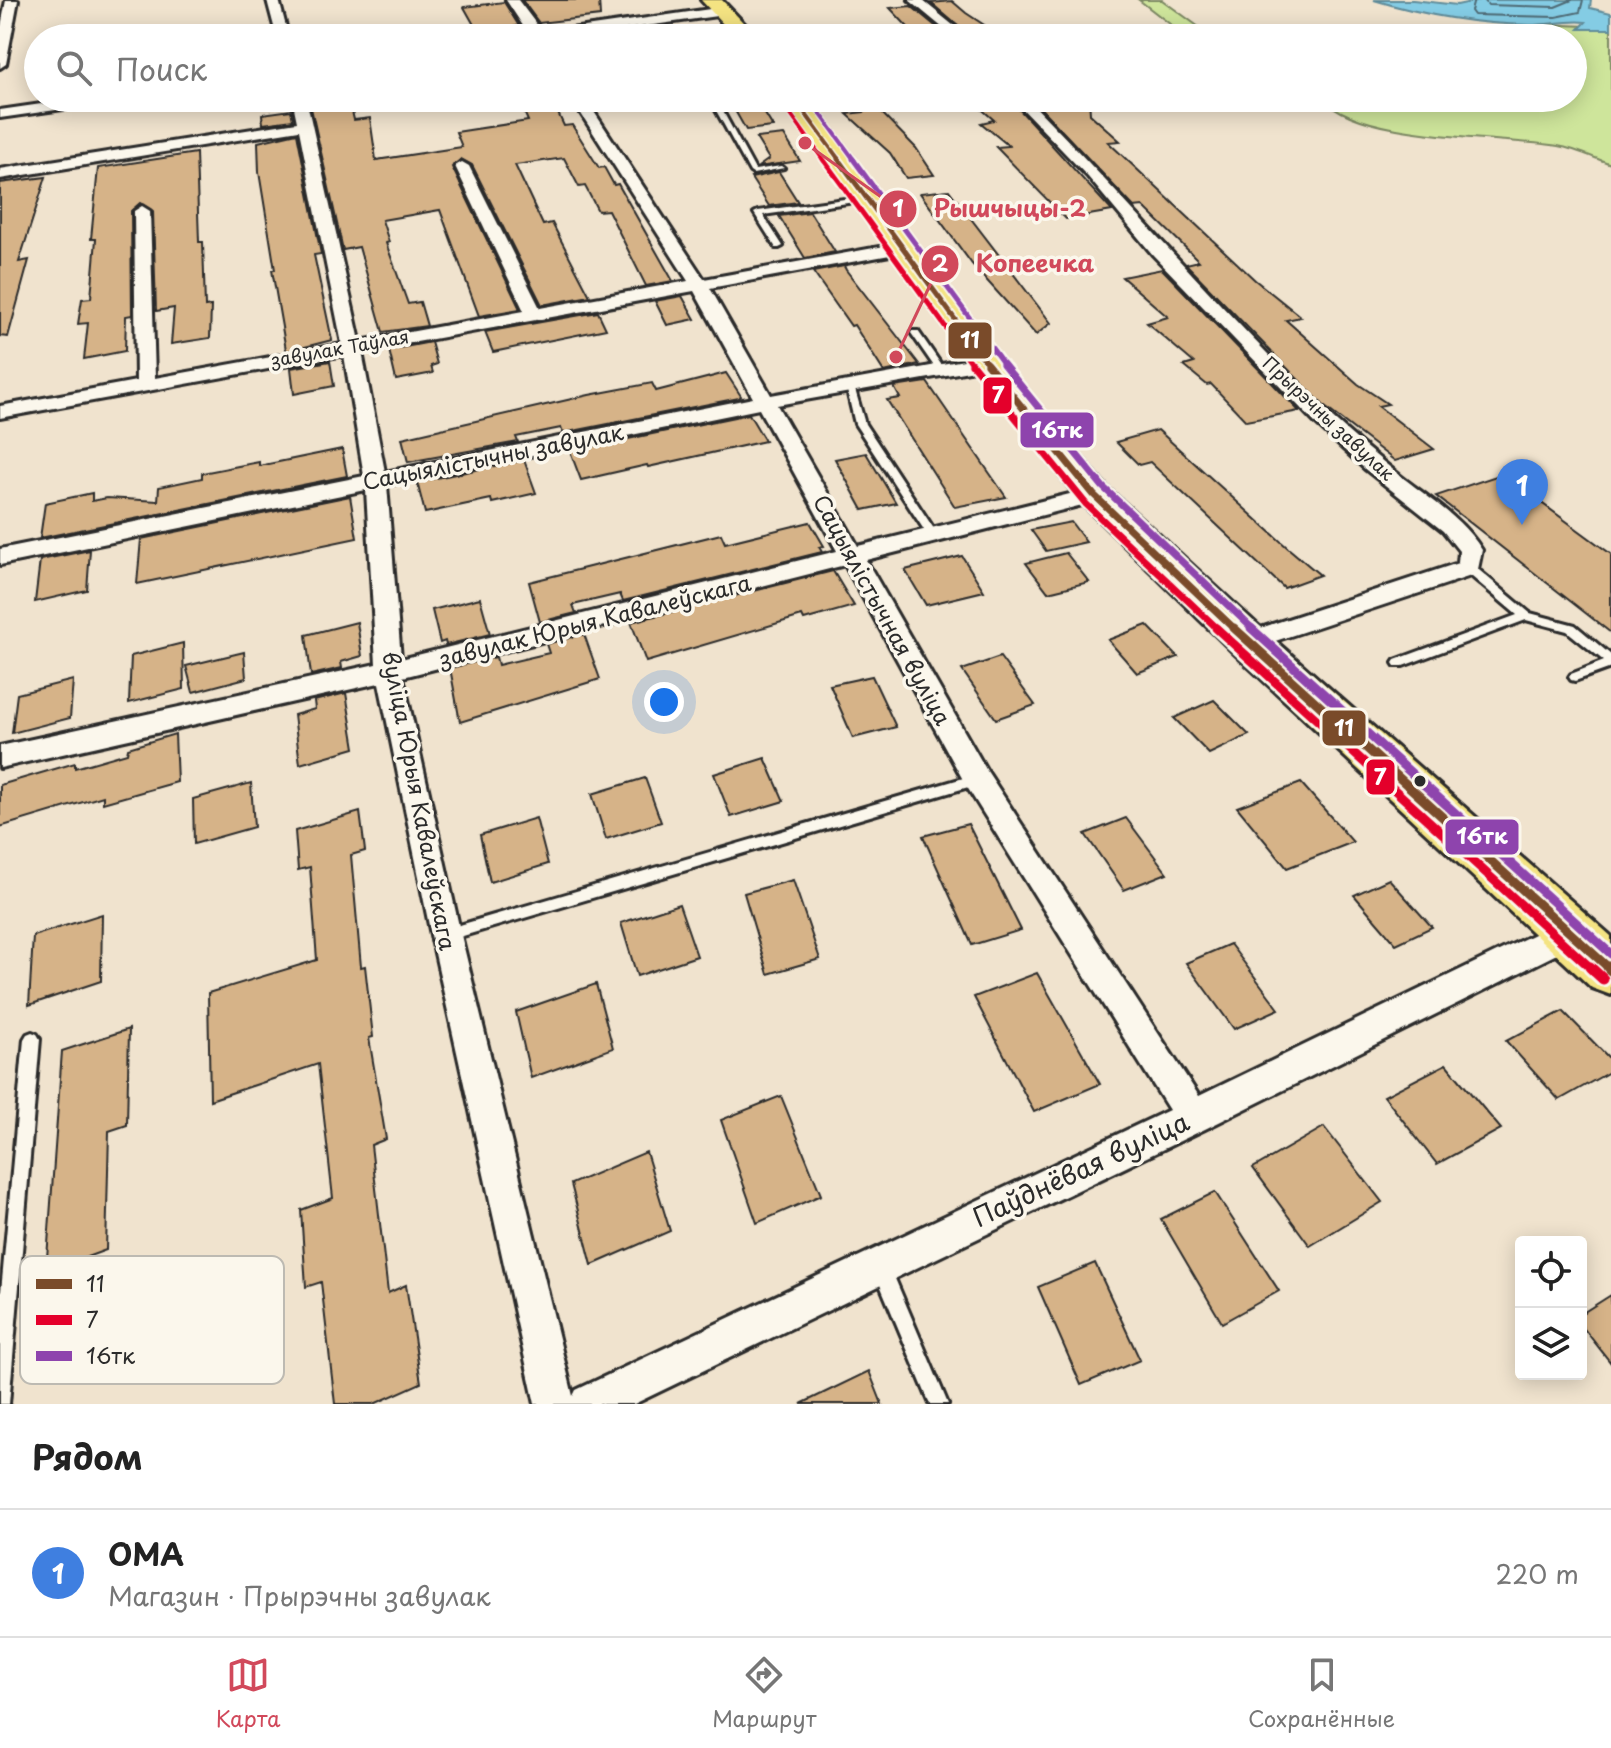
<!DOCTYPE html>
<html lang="ru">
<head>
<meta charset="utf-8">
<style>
	:root { --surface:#fff; --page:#f2f2f2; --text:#222; --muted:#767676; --line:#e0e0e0; --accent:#d1495b }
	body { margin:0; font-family:"Playpen Sans",sans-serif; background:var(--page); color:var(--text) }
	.controls { position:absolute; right:24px; bottom:24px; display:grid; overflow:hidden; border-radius:8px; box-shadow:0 4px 20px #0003 }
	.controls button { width:72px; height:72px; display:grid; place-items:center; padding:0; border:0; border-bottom:2px solid var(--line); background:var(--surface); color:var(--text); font:40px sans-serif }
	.you { position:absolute; left:664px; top:702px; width:28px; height:28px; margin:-20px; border:6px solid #fff; border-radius:50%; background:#1a73e8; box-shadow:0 0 0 12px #1a73e833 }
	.badge { display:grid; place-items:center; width:52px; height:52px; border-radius:50%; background:var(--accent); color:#fff; font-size:26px; font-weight:700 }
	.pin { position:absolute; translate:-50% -66px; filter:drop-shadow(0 2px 4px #0008) }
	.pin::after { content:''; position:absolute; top:42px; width:28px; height:24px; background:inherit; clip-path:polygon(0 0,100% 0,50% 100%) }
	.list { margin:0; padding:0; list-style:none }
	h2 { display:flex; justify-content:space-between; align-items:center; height:104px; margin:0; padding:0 32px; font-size:34px }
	h2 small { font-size:26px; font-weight:400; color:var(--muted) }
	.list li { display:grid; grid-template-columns:52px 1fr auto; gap:24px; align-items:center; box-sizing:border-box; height:128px; padding:0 32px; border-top:2px solid var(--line) }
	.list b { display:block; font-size:30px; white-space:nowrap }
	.list p { margin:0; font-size:26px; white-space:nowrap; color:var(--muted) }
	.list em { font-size:26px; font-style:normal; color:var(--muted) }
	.icon { flex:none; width:44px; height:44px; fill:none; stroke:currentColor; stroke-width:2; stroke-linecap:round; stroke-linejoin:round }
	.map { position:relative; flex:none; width:1611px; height:1404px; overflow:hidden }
	.search { position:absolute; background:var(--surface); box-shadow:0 4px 20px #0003; left:24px; right:24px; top:24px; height:88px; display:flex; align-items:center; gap:20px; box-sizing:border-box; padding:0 28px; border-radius:44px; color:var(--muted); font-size:30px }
	.sheet { height:232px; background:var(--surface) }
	nav { display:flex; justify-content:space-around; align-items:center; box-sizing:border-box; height:112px; border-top:2px solid var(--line); background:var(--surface); font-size:22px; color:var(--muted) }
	nav a { display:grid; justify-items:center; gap:4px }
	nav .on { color:var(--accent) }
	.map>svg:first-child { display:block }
</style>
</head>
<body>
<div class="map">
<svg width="1611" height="1404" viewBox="0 0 1611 1404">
	<rect width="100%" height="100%" fill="#f0e3ce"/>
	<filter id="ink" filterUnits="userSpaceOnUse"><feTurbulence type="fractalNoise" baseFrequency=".0125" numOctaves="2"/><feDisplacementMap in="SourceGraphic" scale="16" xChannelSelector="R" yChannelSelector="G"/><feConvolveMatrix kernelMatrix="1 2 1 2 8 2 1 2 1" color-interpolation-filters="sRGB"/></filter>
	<g filter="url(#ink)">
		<g fill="#cee59b" stroke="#7c8863" stroke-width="2">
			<path d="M1139,0h23l52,38h-26z"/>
			<path d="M1539,24l72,3v137c-17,-6 -35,-15 -53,-18 -55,-9 -200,-6 -235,-48h250v-60h-205l73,-6 64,4 8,-8z"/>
		</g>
		<path fill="#84cce4" stroke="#608c9a" stroke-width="2" d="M1374,0h39l44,5 23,-5h111l-1,8 21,5v16h-32l7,-7c-18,-2 -37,3 -56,3 -54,-1 -104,-9 -156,-25z"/>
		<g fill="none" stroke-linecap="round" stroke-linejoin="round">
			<g stroke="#4f6b75" stroke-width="2">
				<path d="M1474,0l-3,11 3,4 82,2 24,-5 3,-12"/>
				<path d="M1484,0l4,5 67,2 17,-7"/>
			</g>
		</g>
		<g fill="#d6b388" stroke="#2b2b2b" stroke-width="2">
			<path d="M522,0h77l1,16 -61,7z"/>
			<path d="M952,1l14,12 38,25h-32l-41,-35z"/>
			<path d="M504,2l15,24 -41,6 -14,-25z"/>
			<path d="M911,6l39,32h-32l-28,-30z"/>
			<path d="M349,98l5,22 16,-2 6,42 86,-13 -6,-15 72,-11 -10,-23h33l13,28 8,-1 27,43 5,-1 10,18 4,-1 55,97 -27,5 -38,-76 -10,1 -13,-25 -6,1 -15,-29 -49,7 28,60 9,-2 38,73 -48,9 -70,-140 -11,-6 -9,8 68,142 -41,7 -39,-106 -58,10 7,22 -3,1 22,61 12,-2 7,24 -44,6 -24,-85 -16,3 -32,-142 13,-2v-4z"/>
			<path d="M969,98h40l103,113 -46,8 -70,-72 13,-1 -28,-23 13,-3z"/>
			<path d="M1031,98h58l1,16 30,27 -12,1 147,138 46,37 -15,3 72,64 30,20 -10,2 56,43 -39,12 -70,-54 -139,-143 13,-3 -56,-55 -9,1z"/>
			<path d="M759,104l14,23 -27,3 -13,-23z"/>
			<path d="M868,107l5,4 6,-1 37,38 18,27 -28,3 -16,-25 -43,-39 17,-2z"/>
			<path d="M291,110l2,10 -30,4 -1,-10z"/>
			<path d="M297,133l24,121 -7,1 18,85 -43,11 -3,-1 -14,-80h3l-16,-98 -1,-30z"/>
			<path d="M784,135l16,26 -42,6 11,-8 -13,-21z"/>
			<path d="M196,153l3,89h4l2,65 6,-1 -1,32 -39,6 3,-36 -18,3 -3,-100 -13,-8 -9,8 1,104 -6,1 -1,35 -41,8 4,-36 -10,1 4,-25 9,-1 5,-59h-5l7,-71z"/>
			<path d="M779,172l19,30 -29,4 -18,-28z"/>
			<path d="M46,177l-27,85 10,-2 -21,77 -8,-1v-153z"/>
			<path d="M949,190l102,133 -15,12 -64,-71 -52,-71z"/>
			<path d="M810,212l25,40 -30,6 -26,-42z"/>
			<path d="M844,266l2,4 73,94 -35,8 -30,-47 -3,1 -38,-54z"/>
			<path d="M1162,269l137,142 -53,10 -35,-37 -4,1 -23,-19 10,-3 -47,-40 21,-6 -46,-40z"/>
			<path d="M682,296l13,23 -28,6 -12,-24z"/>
			<path d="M598,312l8,17 -113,23 -8,-20z"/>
			<path d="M431,342l6,22 -6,2 2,7 -37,7 -7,-30z"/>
			<path d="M330,361l4,25 -40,8 -3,-26z"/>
			<path d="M726,373l15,23 -2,2 -176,35 -2,-5 -45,9 2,5 -110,20 -6,-24 187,-43 63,-12 4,8z"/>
			<path d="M927,382l79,115 -51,10 -68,-107 13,-2 -6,-11z"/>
			<path d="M749,414l16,27 -117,26 -1,-2 -66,15 -11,-29z"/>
			<path d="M1158,430l130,118 32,27 -36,13 -134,-126 -11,3 -23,-23z"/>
			<path d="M342,449l5,27 -307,62 5,-35 47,-10v8l15,-3 51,3 1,-14 43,-9v-5l57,-11v4z"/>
			<path d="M866,453l30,50 -33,7 -28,-51z"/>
			<path d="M524,460l12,33 -44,10 -1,-4 -66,14 -8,-31z"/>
			<path d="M1502,474l109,80v79l-175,-137z"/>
			<path d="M350,496l7,42 -220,46 4,-45z"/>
			<path d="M810,522l14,24 -5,1 3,5 -199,49 -3,-7 -47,11 3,8 -36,9 -11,-40 192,-48 4,9z"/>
			<path d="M1071,522l15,20 -40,9 -15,-21z"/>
			<path d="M90,550l-3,40 -52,12 5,-42z"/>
			<path d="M1066,553l23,29 -41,10 -22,-29z"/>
			<path d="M962,556l22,35 -58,14 -21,-35z"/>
			<path d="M833,571l21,35 -50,14 -2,-4 -156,46 -15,-40z"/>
			<path d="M480,598l10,36 -44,11 -1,-4 -5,2 -8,-33z"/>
			<path d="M357,622l5,34 -21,6 1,6 -31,7 -5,-40z"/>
			<path d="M1147,625l31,32 -41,16 -29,-33z"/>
			<path d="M584,634l16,45 -140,43 -10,-54 46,-11 2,8 51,-12 -3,-9z"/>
			<path d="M183,643l1,46 -55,14 2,-47z"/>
			<path d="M244,652l2,26 -53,14 -7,-26z"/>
			<path d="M1000,657l35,48 -39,14 -34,-49z"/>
			<path d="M872,676l24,51 -43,11 -23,-53z"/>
			<path d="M73,680l-3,38 -58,15 5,-39z"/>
			<path d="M346,693l9,55 -55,16 -6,-49 21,-6 -1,-8z"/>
			<path d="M1214,700l35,35 -40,19 -35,-36z"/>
			<path d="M175,734l2,48 -74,21v-7l-103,31v-42l75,-22v5l52,-15 1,-5z"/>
			<path d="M765,758l19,43 -53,16 -17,-43z"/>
			<path d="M645,778l16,44 -55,17 -14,-45z"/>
			<path d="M251,783l3,44 -60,17 -1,-45z"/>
			<path d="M1301,783l52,59 -66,26 -50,-61z"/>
			<path d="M360,812l5,39 -14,4 10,112 4,-1 8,71 -4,1 17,101 -15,6 17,148 18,-8 15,98 -47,21h-39l-14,-122 -15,5 -5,-77 32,-12 -15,-134 -108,36 -2,-107 109,-33 -7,-93 -12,3 -3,-39z"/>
			<path d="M536,818l12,46 -58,18 -10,-47z"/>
			<path d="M1126,818l41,55 -43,17 -39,-56z"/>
			<path d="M968,824l53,106 -49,15 -49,-109z"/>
			<path d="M1389,879l43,48 -36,17 -42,-49z"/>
			<path d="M793,880l27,79 -52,15 -24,-81z"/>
			<path d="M679,904l18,52 -60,20 -16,-53z"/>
			<path d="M102,914l-1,67 -72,24 4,-69z"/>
			<path d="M1230,944l49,65 -45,20 -48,-66z"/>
			<path d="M1037,973l63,111 -66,28 -60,-115z"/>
			<path d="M596,984l17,64 -82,30 -15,-66z"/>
			<path d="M1563,1011l48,49v11l-52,29 -53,-59z"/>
			<path d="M129,1029l-2,96 -18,6 -3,119 -60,22 16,-221z"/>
			<path d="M1446,1064l55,65 -64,35 -53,-68z"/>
			<path d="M781,1096l40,99 -64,28 -36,-103z"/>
			<path d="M1324,1127l58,75 -72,44 -57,-78z"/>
			<path d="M646,1152l24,79 -78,34 -21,-81z"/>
			<path d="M1215,1192l64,99 -57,32 -61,-104z"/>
			<path d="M1095,1263l45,97 -59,25 -43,-98z"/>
			<path d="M1611,1295v68l-30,-38v-11z"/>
			<path d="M869,1371l13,33h-81z"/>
		</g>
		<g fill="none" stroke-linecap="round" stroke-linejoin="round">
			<defs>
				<g id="lane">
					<path d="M759,98h19l-58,8 35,64 26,-4 3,2 -31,6 -3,-2 -37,-67z"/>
					<path d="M866,196h3v4l-106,15 20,31 -4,2h-3l-22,-35 4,-2z"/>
					<path d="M912,331h6l27,39 -1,2h-6l-27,-39z"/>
					<path d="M850,383l4,3 11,38 73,111 1,2 -1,2h-8l-75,-115 -9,-38z"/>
					<path d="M1469,564l4,1 57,48 45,12 36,30v13l-36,13 -4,-1 -2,-3 2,-3 33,-13 -37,-30 -41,-11 -123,46h-8l-2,-3 2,-3 122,-45 -52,-44 -1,-3 1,-3z"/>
					<path d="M977,774l5,1 1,4 -1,4 -536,158 -5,-1 -2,-5 2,-5 5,-1z"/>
					<path d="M32,1032l5,2 3,5 -31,365h-9v-101l24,-264 3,-5z"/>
					<path d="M882,1259l6,3 60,142h-18l-57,-136 3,-6z"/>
				</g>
				<g id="street">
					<path d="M6,0h12l-12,64 -6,4v-36z"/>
					<path d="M267,0h12l10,38h-12z"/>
					<path d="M506,0h12l25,33 181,-26 6,4 -6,4 -162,23h-31z"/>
					<path d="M909,0h13l47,38h-14z"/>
					<path d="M83,98h36l-7,4 -112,16v-8z"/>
					<path d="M292,98h14l54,243 164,-30 -69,-145 7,-4 7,4 71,142 148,-27 -117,-183h14l119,181 197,-36 6,1 2,4 -8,5 -191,35 61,107 215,-39 9,6 -9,6 -209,37 81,141 236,-58 8,2 3,5 -3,5 -236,60 121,211 212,325 360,-174 11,-4 11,4 4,10 -4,10 -376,187 -571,275h-99l-104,-469 -52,-252 -379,85v-22l376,-82 -10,-174 -366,75v-16l364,-73 -20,-121 -344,63v-12l136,-25 -2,-170 8,-5 8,5 5,167 187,-34 -43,-214 -299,49v-10l297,-47zM694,291l59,107 -368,74 -23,-120zM759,409l78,142 -436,108 -14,-174zM845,565l122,222 202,323 -593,280 -3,6 -112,-461 -58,-258z"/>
					<path d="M1012,98h15c102,104 196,215 301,316 24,22 49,43 74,63 28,22 61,42 80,73l-5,24 -220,73 -9,3 -9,-3 -3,-6 3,-6 219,-72 1,-12 -16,-20 -77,-61 -51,-47 -162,-168 -65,-78z"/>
				</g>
				<g id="highway">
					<path d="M701,0h21l36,38h-22z"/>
					<path d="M783,98h23l191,257 110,132 156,143 348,306v59l-19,-7 -359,-336 -152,-149 -106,-134z"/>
				</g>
			</defs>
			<use href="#lane" stroke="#2b2b2b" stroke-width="6"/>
			<use href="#street" stroke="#2b2b2b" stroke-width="6"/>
			<use href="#highway" stroke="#2b2b2b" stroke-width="6"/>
			<use href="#lane" fill="#fbf7ec" fill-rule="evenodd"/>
			<use href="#street" fill="#fbf7ec" fill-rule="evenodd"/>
			<use href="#highway" fill="#f4e382" fill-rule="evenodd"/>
			<defs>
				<path id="bus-1-far4" d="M794,98l46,63"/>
				<path id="bus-1-far3" d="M838,159l151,207"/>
				<path id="bus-1-far2" d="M987,364l107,131 142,135"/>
				<path id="bus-1-far1" d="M1234,628l376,341"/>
				<path id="bus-1" d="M1608,967l3,3"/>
				<path id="bus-2-far4" d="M784,105l40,56"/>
				<path id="bus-2-far3" d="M823,159l151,207"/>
				<path id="bus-2-far2" d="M972,364l114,140 133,126"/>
				<path id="bus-2-far1" d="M1216,628l376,341"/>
				<path id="bus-2" d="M1590,967l13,12"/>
				<path id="bus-3-far3" d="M809,98l46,63"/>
				<path id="bus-3-far2" d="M853,159l152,207"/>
				<path id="bus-3-far1" d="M1003,364l100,123 151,143"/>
				<path id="bus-3" d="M1251,628l360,326"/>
			</defs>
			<use href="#bus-1-far4" stroke="#fbf7ec" stroke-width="7"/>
			<use href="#bus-1-far3" stroke="#fbf7ec" stroke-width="9"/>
			<use href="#bus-1-far2" stroke="#fbf7ec" stroke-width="12"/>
			<use href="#bus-1-far1" stroke="#fbf7ec" stroke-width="15"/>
			<use href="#bus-1" stroke="#fbf7ec" stroke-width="17"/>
			<use href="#bus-2-far4" stroke="#fbf7ec" stroke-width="7"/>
			<use href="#bus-2-far3" stroke="#fbf7ec" stroke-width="9"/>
			<use href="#bus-2-far2" stroke="#fbf7ec" stroke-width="12"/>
			<use href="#bus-2-far1" stroke="#fbf7ec" stroke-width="15"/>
			<use href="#bus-2" stroke="#fbf7ec" stroke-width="17"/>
			<use href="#bus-3-far3" stroke="#fbf7ec" stroke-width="7"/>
			<use href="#bus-3-far2" stroke="#fbf7ec" stroke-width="9"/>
			<use href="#bus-3-far1" stroke="#fbf7ec" stroke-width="12"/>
			<use href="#bus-3" stroke="#fbf7ec" stroke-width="15"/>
			<use href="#bus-1-far4" stroke="#7a4b2a" stroke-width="4"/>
			<use href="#bus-1-far3" stroke="#7a4b2a" stroke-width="5"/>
			<use href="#bus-1-far2" stroke="#7a4b2a" stroke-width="7"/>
			<use href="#bus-1-far1" stroke="#7a4b2a" stroke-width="9"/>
			<use href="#bus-1" stroke="#7a4b2a" stroke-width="11"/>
			<use href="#bus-2-far4" stroke="#e4002b" stroke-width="4"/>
			<use href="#bus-2-far3" stroke="#e4002b" stroke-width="5"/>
			<use href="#bus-2-far2" stroke="#e4002b" stroke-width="7"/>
			<use href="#bus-2-far1" stroke="#e4002b" stroke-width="9"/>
			<use href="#bus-2" stroke="#e4002b" stroke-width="11"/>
			<use href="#bus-3-far3" stroke="#8e44ad" stroke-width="4"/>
			<use href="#bus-3-far2" stroke="#8e44ad" stroke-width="5"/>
			<use href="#bus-3-far1" stroke="#8e44ad" stroke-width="7"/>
			<use href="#bus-3" stroke="#8e44ad" stroke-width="9"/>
		</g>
	</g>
	<circle fill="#2b2b2b" stroke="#fbf7ec" stroke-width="3" cx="1420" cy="781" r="7"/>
	<g text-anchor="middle" stroke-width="7" stroke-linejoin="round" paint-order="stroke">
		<g font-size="18" fill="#2b2b2b" stroke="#fbf7ec">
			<text transform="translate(340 349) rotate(-10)" y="6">завулак Таўлая</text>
			<text transform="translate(1328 419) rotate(43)" y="6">Прырэчны завулак</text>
		</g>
		<g font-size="22" fill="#2b2b2b" stroke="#fbf7ec">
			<text transform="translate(493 457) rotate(-11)" y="8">Сацыялістычны завулак</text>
			<text transform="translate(882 610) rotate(61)" y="8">Сацыялістычная вуліца</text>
			<text transform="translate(595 621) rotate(-14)" y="8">завулак Юрыя Кавалеўскага</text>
			<text transform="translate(419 801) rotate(79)" y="8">вуліца Юрыя Кавалеўскага</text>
		</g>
		<g font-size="26" fill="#2b2b2b" stroke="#fbf7ec">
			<text transform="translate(1081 1170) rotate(-25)" y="9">Паўднёвая вуліца</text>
		</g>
	</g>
	<rect x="20" y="1256" width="264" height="128" rx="12" fill="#fbf7ec" stroke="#bdbab2" stroke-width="2"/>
	<rect x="36" y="1279" width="36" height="10" fill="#7a4b2a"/>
	<rect x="36" y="1315" width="36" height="10" fill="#e4002b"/>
	<rect x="36" y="1351" width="36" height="10" fill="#8e44ad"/>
	<g font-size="22" fill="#2b2b2b">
		<text x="86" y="1292">11</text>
		<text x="86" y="1328">7</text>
		<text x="86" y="1364">16тк</text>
	</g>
	<path fill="none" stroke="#d1495b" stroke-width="3" d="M805 143L898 209M896 357L940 264"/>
	<g fill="#d1495b" stroke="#fbf7ec" stroke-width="3">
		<circle cx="805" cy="143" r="8"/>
		<circle cx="896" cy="357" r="8"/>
		<circle cx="898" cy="209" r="20"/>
		<circle cx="940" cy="264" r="20"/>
	</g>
	<g font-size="24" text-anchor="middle" font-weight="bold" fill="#fff">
		<text x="898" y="217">1</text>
		<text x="940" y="272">2</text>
	</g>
	<g font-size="24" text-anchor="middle" font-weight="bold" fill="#d1495b" stroke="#fbf7ec" stroke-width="7" stroke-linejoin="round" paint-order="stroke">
		<text x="1010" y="217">Рышчыцы-2</text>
		<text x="1035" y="272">Копеечка</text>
	</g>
	<g stroke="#fbf7ec" stroke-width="3">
		<rect x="947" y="321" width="46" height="39" rx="8" fill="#7a4b2a"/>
		<rect x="982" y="376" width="31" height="39" rx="8" fill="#e4002b"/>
		<rect x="1019" y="411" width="76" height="38" rx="8" fill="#8e44ad"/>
		<rect x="1321" y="709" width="46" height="38" rx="8" fill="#7a4b2a"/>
		<rect x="1365" y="758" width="31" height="38" rx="8" fill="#e4002b"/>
		<rect x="1444" y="818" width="76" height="38" rx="8" fill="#8e44ad"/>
	</g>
	<g font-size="22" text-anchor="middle" font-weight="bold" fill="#fff">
		<text x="970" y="348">11</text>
		<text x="998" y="403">7</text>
		<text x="1057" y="438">16тк</text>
		<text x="1344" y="736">11</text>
		<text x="1380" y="785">7</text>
		<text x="1482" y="844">16тк</text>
	</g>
</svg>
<div class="controls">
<button><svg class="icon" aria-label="locate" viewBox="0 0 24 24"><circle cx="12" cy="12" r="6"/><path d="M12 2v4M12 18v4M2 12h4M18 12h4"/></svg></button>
<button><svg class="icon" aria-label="layers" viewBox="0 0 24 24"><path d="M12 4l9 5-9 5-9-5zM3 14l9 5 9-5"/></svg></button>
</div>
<div class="you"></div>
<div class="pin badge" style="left:1522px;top:525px;background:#3f7fe0">1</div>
<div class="search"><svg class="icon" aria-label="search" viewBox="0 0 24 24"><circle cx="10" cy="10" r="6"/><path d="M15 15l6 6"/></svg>Поиск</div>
</div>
<section class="sheet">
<h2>Рядом<small></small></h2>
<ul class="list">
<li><span class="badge" style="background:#3f7fe0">1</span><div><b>ОМА</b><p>Магазин · Прырэчны завулак</p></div><em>220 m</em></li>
</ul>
</section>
<nav>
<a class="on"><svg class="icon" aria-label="map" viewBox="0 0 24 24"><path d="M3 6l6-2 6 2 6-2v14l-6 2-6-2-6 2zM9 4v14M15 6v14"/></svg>Карта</a>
<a><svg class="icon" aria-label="directions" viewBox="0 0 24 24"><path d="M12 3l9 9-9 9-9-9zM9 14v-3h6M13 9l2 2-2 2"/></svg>Маршрут</a>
<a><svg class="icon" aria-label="saved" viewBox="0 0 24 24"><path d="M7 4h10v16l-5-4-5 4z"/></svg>Сохранённые</a>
</nav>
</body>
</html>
